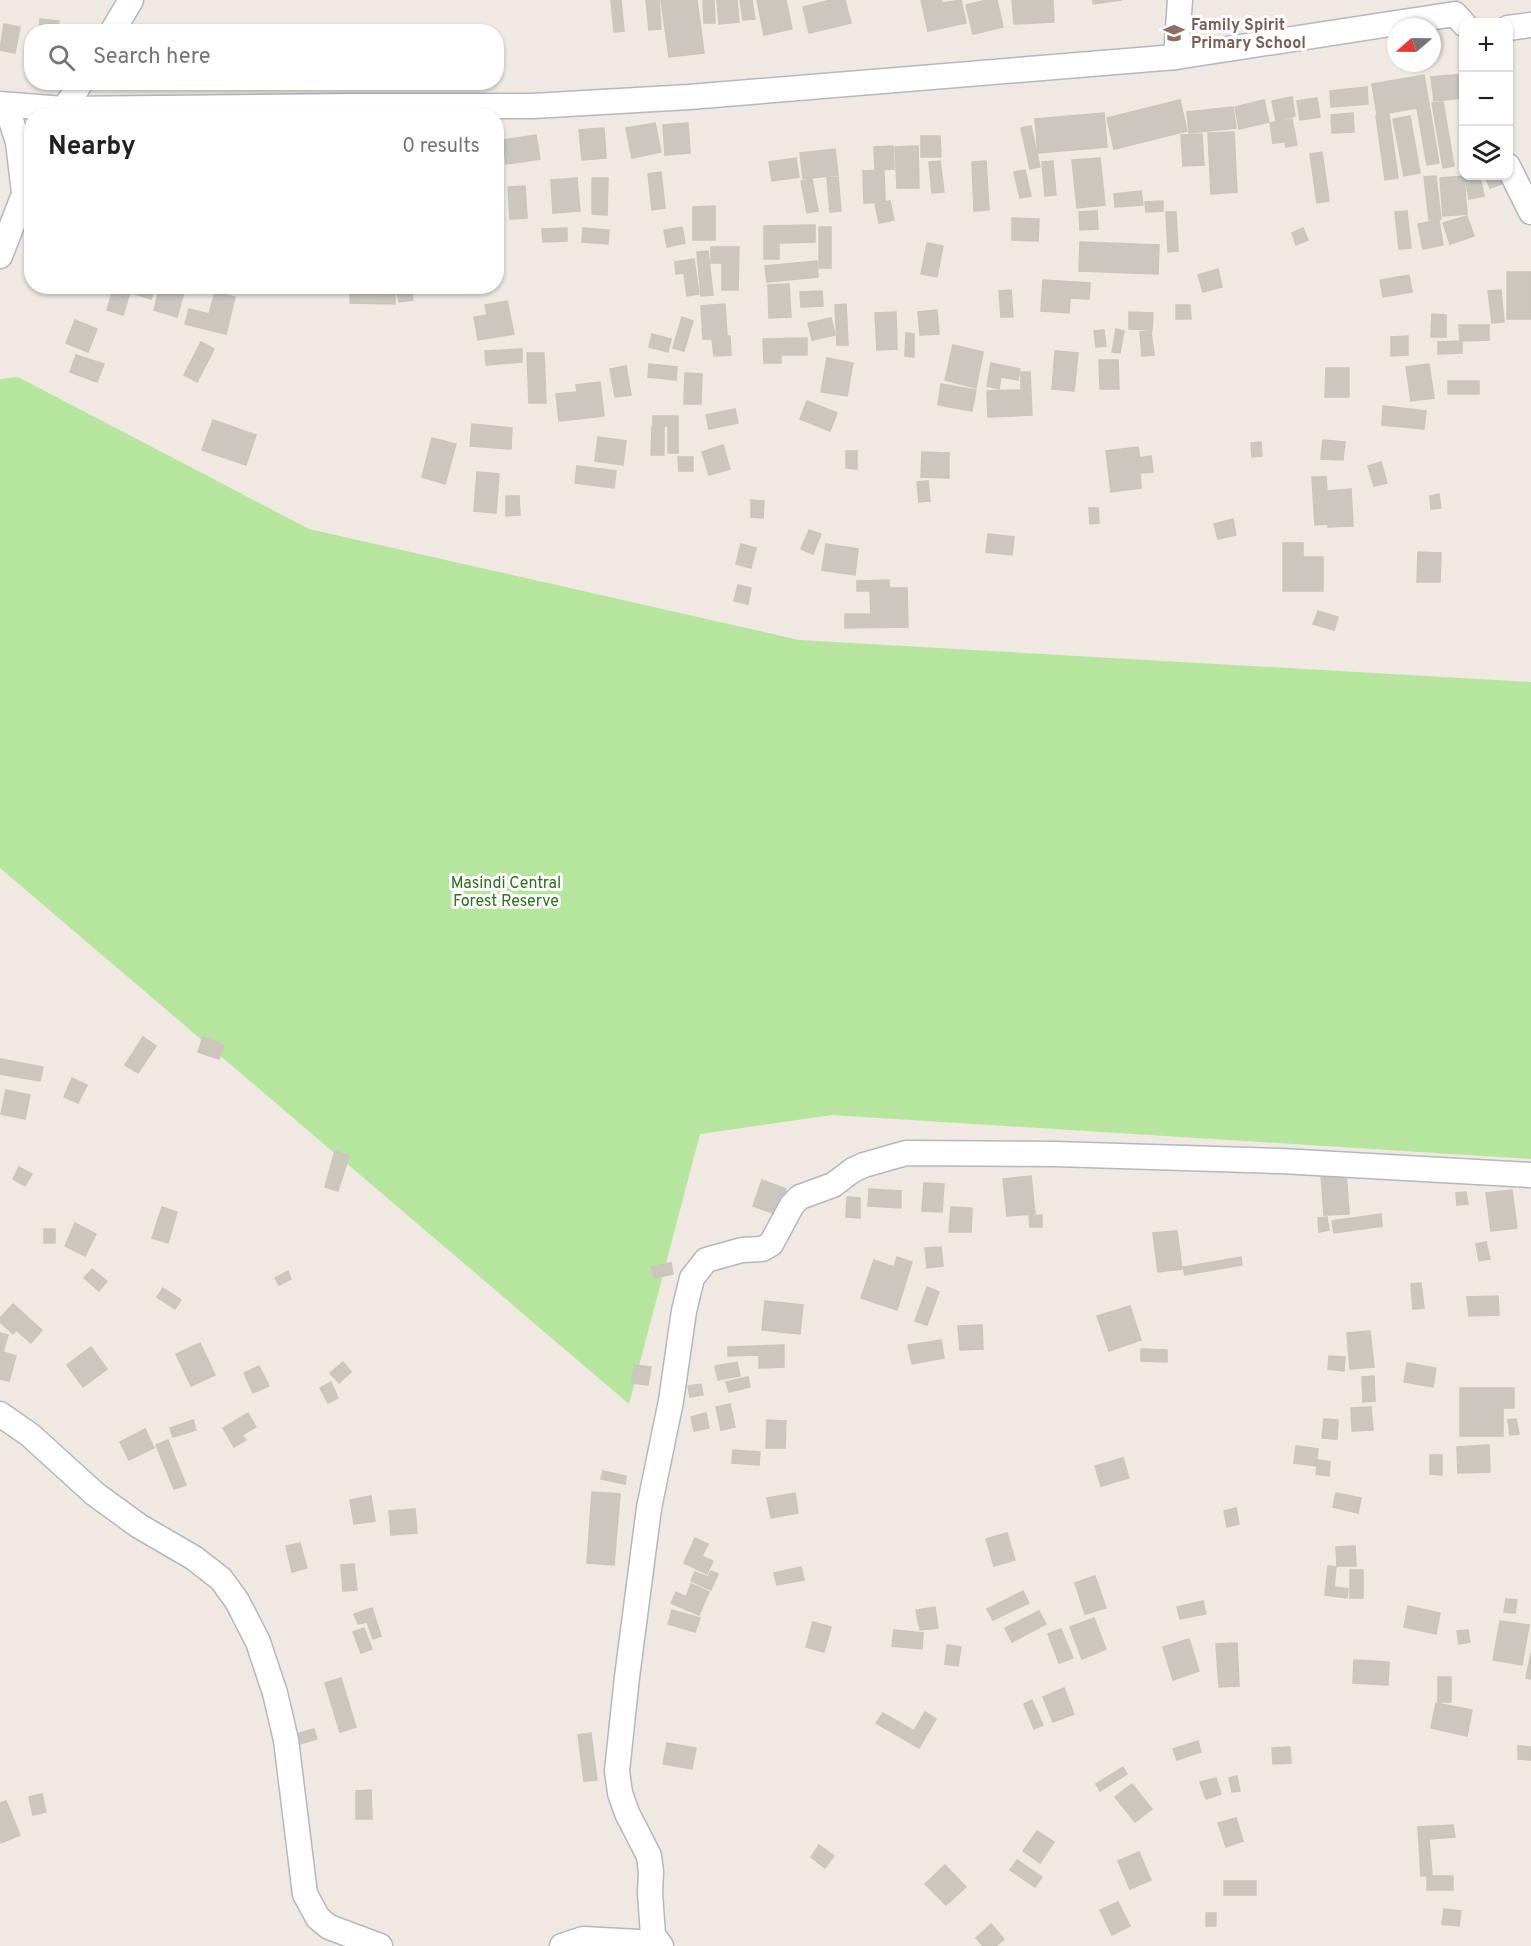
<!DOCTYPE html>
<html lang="en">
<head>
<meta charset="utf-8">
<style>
	:root { --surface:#fff; --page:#f6f6f6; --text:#202124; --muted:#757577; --line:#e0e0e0 }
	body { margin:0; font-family:Overpass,sans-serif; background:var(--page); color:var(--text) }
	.controls { position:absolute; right:18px; top:18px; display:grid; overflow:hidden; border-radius:12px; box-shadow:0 2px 4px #0004 }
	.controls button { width:54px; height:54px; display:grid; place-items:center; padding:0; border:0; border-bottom:2px solid var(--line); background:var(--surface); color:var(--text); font:30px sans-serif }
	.compass { position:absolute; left:1387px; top:18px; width:54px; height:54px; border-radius:50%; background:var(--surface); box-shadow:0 2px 4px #0004; rotate:250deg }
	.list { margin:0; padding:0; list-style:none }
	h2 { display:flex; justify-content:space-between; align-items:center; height:78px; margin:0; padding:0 24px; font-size:26px }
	h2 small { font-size:20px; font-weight:400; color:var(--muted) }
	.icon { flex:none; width:33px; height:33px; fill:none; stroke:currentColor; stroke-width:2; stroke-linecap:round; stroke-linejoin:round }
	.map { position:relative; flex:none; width:1531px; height:1946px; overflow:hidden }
	.search { position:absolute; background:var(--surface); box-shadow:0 2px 4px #0004; left:24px; top:24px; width:480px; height:66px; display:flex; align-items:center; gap:15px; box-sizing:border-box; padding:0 21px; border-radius:24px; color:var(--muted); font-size:22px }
	.panel { position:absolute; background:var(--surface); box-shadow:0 2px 4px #0004; left:24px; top:108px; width:480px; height:186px; border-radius:24px }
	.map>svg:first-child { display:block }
</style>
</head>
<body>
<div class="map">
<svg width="1531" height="1946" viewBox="0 0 1531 1946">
	<rect width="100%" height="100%" fill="#efe9e1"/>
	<path fill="#b6e59e" d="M18,377l291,152 490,111 732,42v477l-699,-44 -132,19 -71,270 -629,-536v-489z"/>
	<g fill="#cbc7bf" stroke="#cbc5ba" stroke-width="1.5">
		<path d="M611,0h10l3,31 -10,1z"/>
		<path d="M646,0h13l2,29 -12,1z"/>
		<path d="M661,0h36l7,53 -35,4z"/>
		<path d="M703,0h11l1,23h-11z"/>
		<path d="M717,0h20l2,22 -20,2z"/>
		<path d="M740,0h12l3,19 -12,1z"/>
		<path d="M757,0h29l6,29 -28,6z"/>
		<path d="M831,0h14l6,23 -42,10 -6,-26z"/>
		<path d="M921,0h20l1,3 19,-3 5,23 -38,8z"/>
		<path d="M987,0h10l6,27 -30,7 -7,-29z"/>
		<path d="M1012,0h41l1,22 -40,2z"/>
		<path d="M1093,0h29l-29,4z"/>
		<path d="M40,19l19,2 -1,11h-19z"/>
		<path d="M4,24l16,3 -5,26 -15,-3z"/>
		<path d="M1464,74v24l-30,3 -3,-24z"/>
		<path d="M1424,75l15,88 -12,2 -10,-57 -40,7 -5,-31z"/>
		<path d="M1367,87l1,17 -37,3 -1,-16z"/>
		<path d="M1292,97l3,19 -19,5 -4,-20z"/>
		<path d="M1317,98l3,19 -20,3 -3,-19z"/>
		<path d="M1180,100l7,31 -73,18 -7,-31z"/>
		<path d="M1264,100l5,22 -30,7 -4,-22z"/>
		<path d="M1443,102l11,64 -11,2 -11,-65z"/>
		<path d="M1233,107l3,21 -47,5 -2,-21z"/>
		<path d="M1104,113l3,34 -69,6 -3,-34z"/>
		<path d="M1353,113l1,19 -22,1 -1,-18z"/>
		<path d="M1389,114l9,64 -13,2 -9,-64z"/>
		<path d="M1410,116l10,57 -16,3 -11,-57z"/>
		<path d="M1292,119l5,26 -11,2 -4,-26z"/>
		<path d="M1281,121l3,21 -11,1 -3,-20z"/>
		<path d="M655,123l6,29 -29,6 -6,-30z"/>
		<path d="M688,123l2,30 -25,2 -2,-30z"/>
		<path d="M1031,126l9,41 -10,2 -9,-41z"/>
		<path d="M604,128l2,30 -24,2 -3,-30z"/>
		<path d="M1234,132l3,60 -26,2 -3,-61z"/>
		<path d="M1202,134l2,31 -21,1 -2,-31z"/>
		<path d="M536,135l4,24 -34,5 -3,-24z"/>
		<path d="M921,136h19l1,21h-20z"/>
		<path d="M893,146l1,23 -19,1 -1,-23z"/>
		<path d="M918,146l1,42h-22l-2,-41z"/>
		<path d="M835,149l3,26 -35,4 -3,-26z"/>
		<path d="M1322,152l7,49 -12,2 -7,-49z"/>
		<path d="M796,158l3,19 -27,4 -3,-19z"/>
		<path d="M1100,158l5,47 -28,3 -5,-48z"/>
		<path d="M940,161l4,31 -12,1 -3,-31z"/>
		<path d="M986,161l3,49 -15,1 -2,-49z"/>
		<path d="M1053,161l3,34 -11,1 -3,-34z"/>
		<path d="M884,170l1,32 -21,1 -1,-32z"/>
		<path d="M1025,170l6,26 -11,2 -6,-26z"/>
		<path d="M661,172l4,36 -13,2 -4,-36z"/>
		<path d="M1436,176l5,43 -12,1 -5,-43z"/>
		<path d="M1464,176l3,38 -24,2 -3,-38z"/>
		<path d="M1465,176h15l4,20 -15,3z"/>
		<path d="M1485,176h19l3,6 -17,6z"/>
		<path d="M838,177l3,34 -11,1 -3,-34z"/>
		<path d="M577,178l3,33 -27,2 -2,-33z"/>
		<path d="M592,178h16l-1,37 -15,-1z"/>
		<path d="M812,179l6,32 -11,2 -6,-32z"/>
		<path d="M525,186l2,32 -17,1 -2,-32z"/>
		<path d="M1141,191l2,14 -28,2 -1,-13z"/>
		<path d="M890,201l4,19 -15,3 -4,-19z"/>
		<path d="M1163,201v10l-17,1 -1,-10z"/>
		<path d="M715,206v34h-22v-33z"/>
		<path d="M1097,211l1,18 -18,1 -1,-18z"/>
		<path d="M1407,211l4,37 -12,1 -4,-37z"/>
		<path d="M1166,212h10l2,39 -10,1z"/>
		<path d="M1467,216l7,20 -24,8 -7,-21z"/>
		<path d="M1012,218l27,1 -1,22 -26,-1z"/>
		<path d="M1439,220l4,25 -20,4 -5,-25z"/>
		<path d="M815,225v17l-36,1v16h-15v-33z"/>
		<path d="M682,227l3,16 -18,4 -3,-17z"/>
		<rect x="819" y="227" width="12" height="41"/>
		<path d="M567,228v13l-24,1 -1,-13z"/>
		<path d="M583,228l26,2 -1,14 -26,-2z"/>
		<path d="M1303,228l5,12 -12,5 -4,-12z"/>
		<path d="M1080,242l79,3 -1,29 -79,-3z"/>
		<path d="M927,243l16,3 -6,31 -16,-3z"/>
		<path d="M711,247h28l-1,43h-16v-27h-11z"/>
		<path d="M708,251l5,44 -12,1 -4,-44z"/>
		<path d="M694,259l5,35 -12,2 -3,-23 -8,1 -1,-12z"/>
		<path d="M817,261l1,16 -51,5 -2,-16z"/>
		<path d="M1218,269l4,18 -19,5 -5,-17z"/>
		<rect x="1507" y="272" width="24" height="47"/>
		<path d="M1409,275l3,17 -29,5 -3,-17z"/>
		<path d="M1043,280l47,3 -1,16 -19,-1 -1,15 -28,-2z"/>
		<path d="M789,284l2,33 -22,1 -1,-33z"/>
		<path d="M114,286h18l-9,29 -16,-5z"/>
		<path d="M138,286h17l-4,13 -16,-5z"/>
		<path d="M160,286h16l9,3 -8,28 -23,-7z"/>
		<path d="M209,286h17l-2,6z"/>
		<path d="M350,286h45v18l-45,-1z"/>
		<path d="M396,286h15l2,14 -14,2z"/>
		<path d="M1011,290l2,27h-12l-2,-26z"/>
		<path d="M1501,290l3,32 -12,1 -4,-32z"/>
		<path d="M822,291l1,15 -22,1 -1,-15z"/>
		<path d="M215,292l20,5 -9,37 -41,-10 4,-15 20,5z"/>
		<path d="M507,301l7,33 -36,6 -4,-23 13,-2 -2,-10z"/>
		<path d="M725,304l2,32h3l1,19 -17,1 -2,-17h-9l-2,-33z"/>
		<path d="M846,304l2,41h-11l-2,-40z"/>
		<path d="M1176,305h14l1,14h-15z"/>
		<path d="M937,310l2,24 -19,1 -2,-23z"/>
		<path d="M896,312l1,37 -20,1 -2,-37z"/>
		<path d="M1129,312l24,1 -1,17 -23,-1z"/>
		<path d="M1432,314l14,1v22h-15z"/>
		<path d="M682,317l11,4 -9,30 -11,-3z"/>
		<path d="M831,318l4,17 -23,5 -4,-17z"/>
		<path d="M75,320l22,9 -9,23 -22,-9z"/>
		<path d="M1459,325h30v15l-29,1z"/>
		<path d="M1116,329l8,2 -4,22 -8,-1z"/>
		<path d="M1104,330l2,16 -10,1 -2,-16z"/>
		<path d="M1151,331l3,24 -12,1 -2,-24z"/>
		<path d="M906,333l8,1v23l-9,-1z"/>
		<path d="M652,334l19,5 -3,13 -19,-5z"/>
		<path d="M1408,336v19l-17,1v-19z"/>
		<path d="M807,338v17h-26v8h-17l-1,-24z"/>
		<path d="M1462,341v12l-24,1v-12z"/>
		<path d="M201,342l13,7 -17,33 -13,-7z"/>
		<path d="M953,345l30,7 -7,36 -31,-8z"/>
		<path d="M522,349v13l-36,3 -1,-14z"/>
		<path d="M1055,351l23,2 -4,38 -22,-2z"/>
		<path d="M527,353h17l2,50h-17z"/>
		<path d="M76,355l28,9 -7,18 -27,-10z"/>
		<path d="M827,358l26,5 -6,33 -26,-4z"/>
		<path d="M1099,360h19l1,29h-19z"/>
		<path d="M991,363l29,6 -2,11 -17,-3 -2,12 -12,-3z"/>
		<path d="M649,364l28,3 -1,13 -28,-3z"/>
		<path d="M1429,364l5,34 -23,3 -5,-34z"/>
		<path d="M626,366l5,29 -16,2 -5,-28z"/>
		<path d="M1326,368h23v29h-24z"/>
		<path d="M1021,372h9l2,43 -44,2 -1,-26 34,-1z"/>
		<path d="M685,373l17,1 -1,30h-17z"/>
		<rect x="1448" y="381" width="31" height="13"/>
		<path d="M600,382l4,34 -45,5 -3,-27 21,-2 -1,-7z"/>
		<path d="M941,384l35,6 -4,21 -34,-6z"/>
		<path d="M807,401l30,12 -7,18 -30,-12z"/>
		<path d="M1383,406l43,5 -2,18 -42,-4z"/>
		<path d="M735,409l3,14 -29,6 -3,-14z"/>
		<path d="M653,416h25v37h-10v-27h-15z"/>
		<path d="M213,420l43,15 -10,30 -44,-15z"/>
		<path d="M472,424l40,4 -1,21 -41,-3z"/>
		<path d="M652,427h12v28h-13z"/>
		<path d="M598,437l28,4 -3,24 -28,-4z"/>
		<path d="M432,438l24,6 -11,40 -23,-7z"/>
		<path d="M1323,440l22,2 -2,18 -22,-1z"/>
		<path d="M1261,442l1,14 -10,1 -1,-14z"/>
		<path d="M723,445l7,24 -21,6 -7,-23z"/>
		<path d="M1138,447l2,11 11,-2 2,16 -13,1 1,15 -30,4 -5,-41z"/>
		<path d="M846,451h11v18l-11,-1z"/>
		<path d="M922,452l27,1v25l-28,-1z"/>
		<path d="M678,457h15v14h-14z"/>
		<path d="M1381,462l6,21 -13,3 -6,-20z"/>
		<path d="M577,466l39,5 -2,17 -39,-5z"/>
		<path d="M477,472l22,2 -3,39 -22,-2z"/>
		<path d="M1312,477h14l1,14 24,-2 2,37 -25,1v-3l-13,1z"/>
		<path d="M928,481l2,20 -11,1 -2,-20z"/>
		<path d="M1439,494l2,14 -10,1 -1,-13z"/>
		<path d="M506,496h13l1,19 -14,1z"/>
		<path d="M751,500l13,1 -1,17 -12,-1z"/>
		<path d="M1089,508h9l1,15 -9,1z"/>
		<path d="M1233,519l3,16 -18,4 -4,-15z"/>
		<path d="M809,530l12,4 -8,20 -12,-5z"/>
		<path d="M988,534l26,3 -2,18 -26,-3z"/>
		<path d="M1283,543h20v14h20v34h-40z"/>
		<path d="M741,544l15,4 -5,20 -15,-4z"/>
		<path d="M826,544l32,5 -3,26 -33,-5z"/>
		<path d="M1418,552l23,1 -1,29h-23z"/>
		<path d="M889,580v8h18l1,39 -63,1v-14h26l-1,-23h-13v-10z"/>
		<path d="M738,585l13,3 -3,16 -14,-3z"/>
		<path d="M1318,611l20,6 -4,13 -21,-6z"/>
		<path d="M143,1037l13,9 -18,27 -13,-8z"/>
		<path d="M203,1037l21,8 -5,14 -21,-7z"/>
		<path d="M0,1059l43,8 -3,14 -40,-7z"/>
		<path d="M72,1078l15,7 -9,18 -14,-6z"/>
		<path d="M6,1090l24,5 -5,24 -24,-5z"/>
		<path d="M335,1151l14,5 -11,35 -13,-4z"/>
		<path d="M19,1167l13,7 -7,12 -12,-7z"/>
		<path d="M1346,1171l3,43 -25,1 -3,-42z"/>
		<path d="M1031,1176l4,38 -28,2 -4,-37z"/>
		<path d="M762,1180l24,9 -8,26 -25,-9z"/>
		<path d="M924,1183l20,1 -2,28 -20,-1z"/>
		<path d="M869,1189l32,2v17l-33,-2z"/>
		<path d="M1512,1190l5,38 -26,3 -5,-38z"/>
		<path d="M1466,1192l2,12 -11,1 -1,-12z"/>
		<path d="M847,1197l13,1v20l-14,-1z"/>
		<path d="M162,1207l15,5 -9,31 -16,-5z"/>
		<path d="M951,1207l21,1 -1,24h-22z"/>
		<path d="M1381,1214l1,12 -48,7 -2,-12z"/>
		<path d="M1042,1215v12h-12l-1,-11z"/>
		<path d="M1327,1217l2,13 -10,2 -1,-14z"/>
		<path d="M75,1223l21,11 -11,22 -20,-10z"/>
		<rect x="44" y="1229" width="11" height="14"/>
		<path d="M1177,1231l5,38 -24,3 -5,-39z"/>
		<path d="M1486,1242l4,17 -11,2 -3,-17z"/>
		<path d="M941,1247l2,19 -16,2 -2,-20z"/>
		<path d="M897,1257l15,5 -15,48 -36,-12 13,-38 20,7z"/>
		<path d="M1241,1257l1,8 -57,10 -2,-8z"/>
		<path d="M671,1263l2,11 -19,4 -3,-11z"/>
		<path d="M92,1269l15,12 -8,10 -15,-13z"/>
		<path d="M288,1271l3,8 -12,6 -4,-7z"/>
		<path d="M1421,1283l3,25 -11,1 -2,-25z"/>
		<path d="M927,1287l12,5 -12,33 -12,-4z"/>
		<path d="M163,1288l18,12 -6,9 -18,-12z"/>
		<path d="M1498,1296l1,19 -30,1 -2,-19z"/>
		<path d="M765,1301l38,4 -3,29 -38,-4z"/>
		<path d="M13,1304l29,26 -11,13 -15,-13 -3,4 -13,-12v-4z"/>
		<path d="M1130,1306l11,34 -32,11 -12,-35z"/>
		<path d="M982,1325l1,24 -23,1 -2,-24z"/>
		<path d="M1370,1331l4,36 -24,2 -3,-36z"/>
		<path d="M0,1333l8,2 -5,17 13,4 -7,25 -9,-2z"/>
		<path d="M941,1340l3,18 -32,6 -4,-19z"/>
		<path d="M200,1343l15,32 -24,11 -15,-32z"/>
		<path d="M784,1345v22l-25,1v-13l-31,1v-9z"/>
		<path d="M91,1347l16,22 -24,18 -16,-22z"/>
		<path d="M1141,1349l26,1v12l-26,-1z"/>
		<path d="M1329,1356l16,1 -1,14 -16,-2z"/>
		<path d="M343,1362l8,10 -12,11 -9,-10z"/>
		<path d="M737,1362l3,14 -22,4 -3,-14z"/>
		<path d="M1407,1363l29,5 -3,19 -29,-5z"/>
		<path d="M634,1365l17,2 -3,18 -16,-2z"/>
		<path d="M259,1366l10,20 -16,7 -9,-20z"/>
		<path d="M1374,1376l1,25 -12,1 -1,-25z"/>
		<path d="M748,1377l2,10 -21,5 -3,-10z"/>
		<path d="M331,1382l7,16 -10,5 -8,-15z"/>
		<path d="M701,1384l2,11 -13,2 -2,-11z"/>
		<path d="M1460,1388h54v20h-11v28h-43z"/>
		<path d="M730,1404l5,23 -14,3 -5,-23z"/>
		<path d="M1371,1407l2,23 -21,1 -1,-23z"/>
		<path d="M248,1413l8,14 -14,8 4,5 -12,7 -11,-19z"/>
		<path d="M706,1413l3,15 -15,3 -3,-14z"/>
		<path d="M1324,1419l14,1 -1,19 -15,-1z"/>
		<path d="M1516,1419l3,15 -9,1 -2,-15z"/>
		<path d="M193,1420l3,10 -23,7 -3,-9z"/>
		<path d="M767,1420l19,1 -1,27h-19z"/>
		<path d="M145,1429l9,19 -25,12 -9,-18z"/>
		<path d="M168,1440l18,45 -12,4 -18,-44z"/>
		<path d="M1489,1445l1,27 -32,1 -1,-26z"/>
		<path d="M1296,1446l22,3 -2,17 -22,-3z"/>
		<path d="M733,1450l27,2 -1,13 -27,-2z"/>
		<path d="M1430,1455h12v20l-12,-1z"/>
		<path d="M1123,1458l6,20 -28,8 -6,-20z"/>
		<path d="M1318,1460l12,2 -1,14 -13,-2z"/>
		<path d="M603,1471l23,5 -1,8 -24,-5z"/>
		<path d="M592,1492l28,2 -6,71 -27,-2z"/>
		<path d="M795,1493l3,20 -27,5 -4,-20z"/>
		<path d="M1336,1493l25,5 -3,15 -25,-6z"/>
		<path d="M371,1496l4,25 -21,3 -4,-24z"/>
		<path d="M1236,1508l3,16 -12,3 -3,-16z"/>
		<path d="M415,1509l2,24 -26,2 -2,-24z"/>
		<path d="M1007,1533l8,27 -21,6 -8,-27z"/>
		<path d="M695,1538l13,6 -6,12 11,5 -6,13 -23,-11z"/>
		<path d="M300,1543l7,25 -15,4 -6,-26z"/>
		<path d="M1355,1546l1,20h-19l-1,-19z"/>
		<path d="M354,1564l3,26 -14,1 -2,-26z"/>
		<path d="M1328,1566l8,1 -2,20 14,2 -1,9 -22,-3z"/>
		<path d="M801,1567l3,13 -27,5 -3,-12z"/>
		<rect x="1350" y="1570" width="13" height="28"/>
		<path d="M711,1571l7,3 -7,16 -20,-9 4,-9 13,5z"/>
		<path d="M1095,1576l11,32 -21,6 -10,-31z"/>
		<path d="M691,1584l18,8 -10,23 -28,-12 5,-11 10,5z"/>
		<path d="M1023,1591l6,12 -36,17 -6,-11z"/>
		<path d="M1506,1599l11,1 -2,13 -11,-1z"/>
		<path d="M1203,1601l3,13 -26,5 -3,-12z"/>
		<path d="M1408,1606l32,7 -4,21 -32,-7z"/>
		<path d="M935,1607l3,21 -18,2 -4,-20z"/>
		<path d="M372,1608l9,28 -8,3 -6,-17 -9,2 -4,-10z"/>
		<path d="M672,1610l28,8 -5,14 -27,-8z"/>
		<path d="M1039,1611l7,13 -34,18 -7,-14z"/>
		<path d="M1094,1618l12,31 -24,10 -12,-32z"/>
		<path d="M1500,1621l29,4 -7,40 -29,-5z"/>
		<path d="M813,1622l18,5 -7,25 -18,-5z"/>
		<path d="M364,1628l8,21 -11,4 -8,-21z"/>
		<path d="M1061,1629l12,29 -14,5 -11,-29z"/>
		<path d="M894,1630l29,3 -1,16 -30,-3z"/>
		<path d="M1468,1630l2,12 -11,2 -2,-13z"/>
		<path d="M1189,1639l10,32 -26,9 -10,-33z"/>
		<path d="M1237,1643l2,43 -20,1 -3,-43z"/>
		<path d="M947,1645l14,2 -3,19 -13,-2z"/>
		<path d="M1531,1653v26l-5,-1z"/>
		<path d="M1354,1660l35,2 -1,23 -35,-2z"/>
		<rect x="1438" y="1677" width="13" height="25"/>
		<path d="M341,1678l15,49 -16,5 -15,-49z"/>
		<path d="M1064,1688l10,26 -21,8 -10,-25z"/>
		<path d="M1032,1700l11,25 -9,4 -10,-25z"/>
		<path d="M1436,1703l36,7 -5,26 -36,-8z"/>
		<path d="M925,1712l11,7 -17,29 -43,-25 7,-10 31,18z"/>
		<path d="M314,1729l3,10 -17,5 -4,-10z"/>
		<path d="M591,1733l6,47 -13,1 -6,-46z"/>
		<path d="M1198,1741l3,11 -24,8 -4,-11z"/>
		<path d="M667,1743l29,5 -4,21 -29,-5z"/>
		<path d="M1518,1746l13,1v13l-13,-1z"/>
		<path d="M1290,1747l1,16 -18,1 -1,-16z"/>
		<path d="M1123,1767l4,7 -27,17 -4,-7z"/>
		<path d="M1237,1776l3,15 -8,1 -3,-14z"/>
		<path d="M1216,1778l5,16 -15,5 -6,-17z"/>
		<path d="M1132,1784l20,25 -17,13 -20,-25z"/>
		<path d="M371,1790l1,29h-16v-28z"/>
		<path d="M42,1794l4,18 -13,3 -4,-18z"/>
		<path d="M6,1801l14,34 -19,8 -1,-40z"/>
		<path d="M1236,1818l7,23 -17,6 -8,-24z"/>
		<path d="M1453,1825l2,12 -26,2 3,36 -11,1 -3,-49z"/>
		<path d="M1037,1831l17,11 -14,21 -17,-12z"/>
		<path d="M819,1845l15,11 -9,12 -14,-11z"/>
		<path d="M1139,1852l12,28 -21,9 -12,-28z"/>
		<path d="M1017,1860l25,17 -7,10 -25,-17z"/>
		<path d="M945,1865l21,22 -20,18 -21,-21z"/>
		<rect x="1427" y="1876" width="26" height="14"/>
		<rect x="1224" y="1881" width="32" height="14"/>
		<path d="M1118,1902l12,24 -18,9 -12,-25z"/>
		<path d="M1444,1909l17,2 -2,15 -17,-2z"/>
		<rect x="1206" y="1913" width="10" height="13"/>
		<path d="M991,1924l13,15 -8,7h-13l-7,-8z"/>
	</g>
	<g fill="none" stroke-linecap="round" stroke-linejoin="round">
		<defs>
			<g id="minor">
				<path d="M1508,28l23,-3"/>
				<path d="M112,32l19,-32"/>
				<path d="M1176,57l4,-57"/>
				<path d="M0,104l63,5 281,-3h189l156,-9 487,-40 279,-43 9,10"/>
				<path d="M6,105l12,37 6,51"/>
				<path d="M60,116l21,-34"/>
				<path d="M1508,166l23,46"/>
				<path d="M0,256l30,-77"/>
				<path d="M0,1414l30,21 65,59 44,32 55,32 27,21 16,22 21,41 17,51 11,47 19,154 13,24 11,9 51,19"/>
				<path d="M562,1946l21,-7 74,4"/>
				<path d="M661,1946l-8,-11 -3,-42 1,-21 -2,-16 -22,-43 -7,-20 -3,-22 10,-94 22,-169 22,-107 13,-90 8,-33 14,-18 36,-10 20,-1 9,-5 21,-39 8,-8 33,-12 20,-15 11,-5 42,-12 149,1 226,7 250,14"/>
			</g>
		</defs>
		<use href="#minor" stroke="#b4b7c1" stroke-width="27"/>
		<use href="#minor" stroke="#fff" stroke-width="24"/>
	</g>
	<defs>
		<symbol id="school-bare" viewBox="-9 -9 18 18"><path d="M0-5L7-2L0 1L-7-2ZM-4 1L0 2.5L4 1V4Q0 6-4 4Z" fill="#8d6e63" stroke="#fff" stroke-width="2.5" paint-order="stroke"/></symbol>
	</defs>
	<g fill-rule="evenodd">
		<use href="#school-bare" x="1159" y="18" width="30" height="30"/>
	</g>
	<g text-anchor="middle" stroke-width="6" stroke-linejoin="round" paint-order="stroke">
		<g font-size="16" font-weight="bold" fill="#785e54" stroke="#fff" text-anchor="start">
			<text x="1191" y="30">Family Spirit<tspan x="1191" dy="18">Primary School</tspan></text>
		</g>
		<g font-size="16" fill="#2c6e1b" stroke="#fff">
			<text x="506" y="888">Masindi Central<tspan x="506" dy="18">Forest Reserve</tspan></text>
		</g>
	</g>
</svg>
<div class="controls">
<button>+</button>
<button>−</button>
<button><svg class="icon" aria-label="layers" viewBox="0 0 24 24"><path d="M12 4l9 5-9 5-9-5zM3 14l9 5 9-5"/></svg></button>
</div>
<svg class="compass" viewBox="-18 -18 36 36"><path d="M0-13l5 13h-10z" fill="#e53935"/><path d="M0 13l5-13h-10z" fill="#757577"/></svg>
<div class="search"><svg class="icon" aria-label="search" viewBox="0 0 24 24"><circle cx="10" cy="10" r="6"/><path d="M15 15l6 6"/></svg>Search here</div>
<section class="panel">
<h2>Nearby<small>0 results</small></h2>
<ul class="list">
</ul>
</section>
</div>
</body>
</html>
